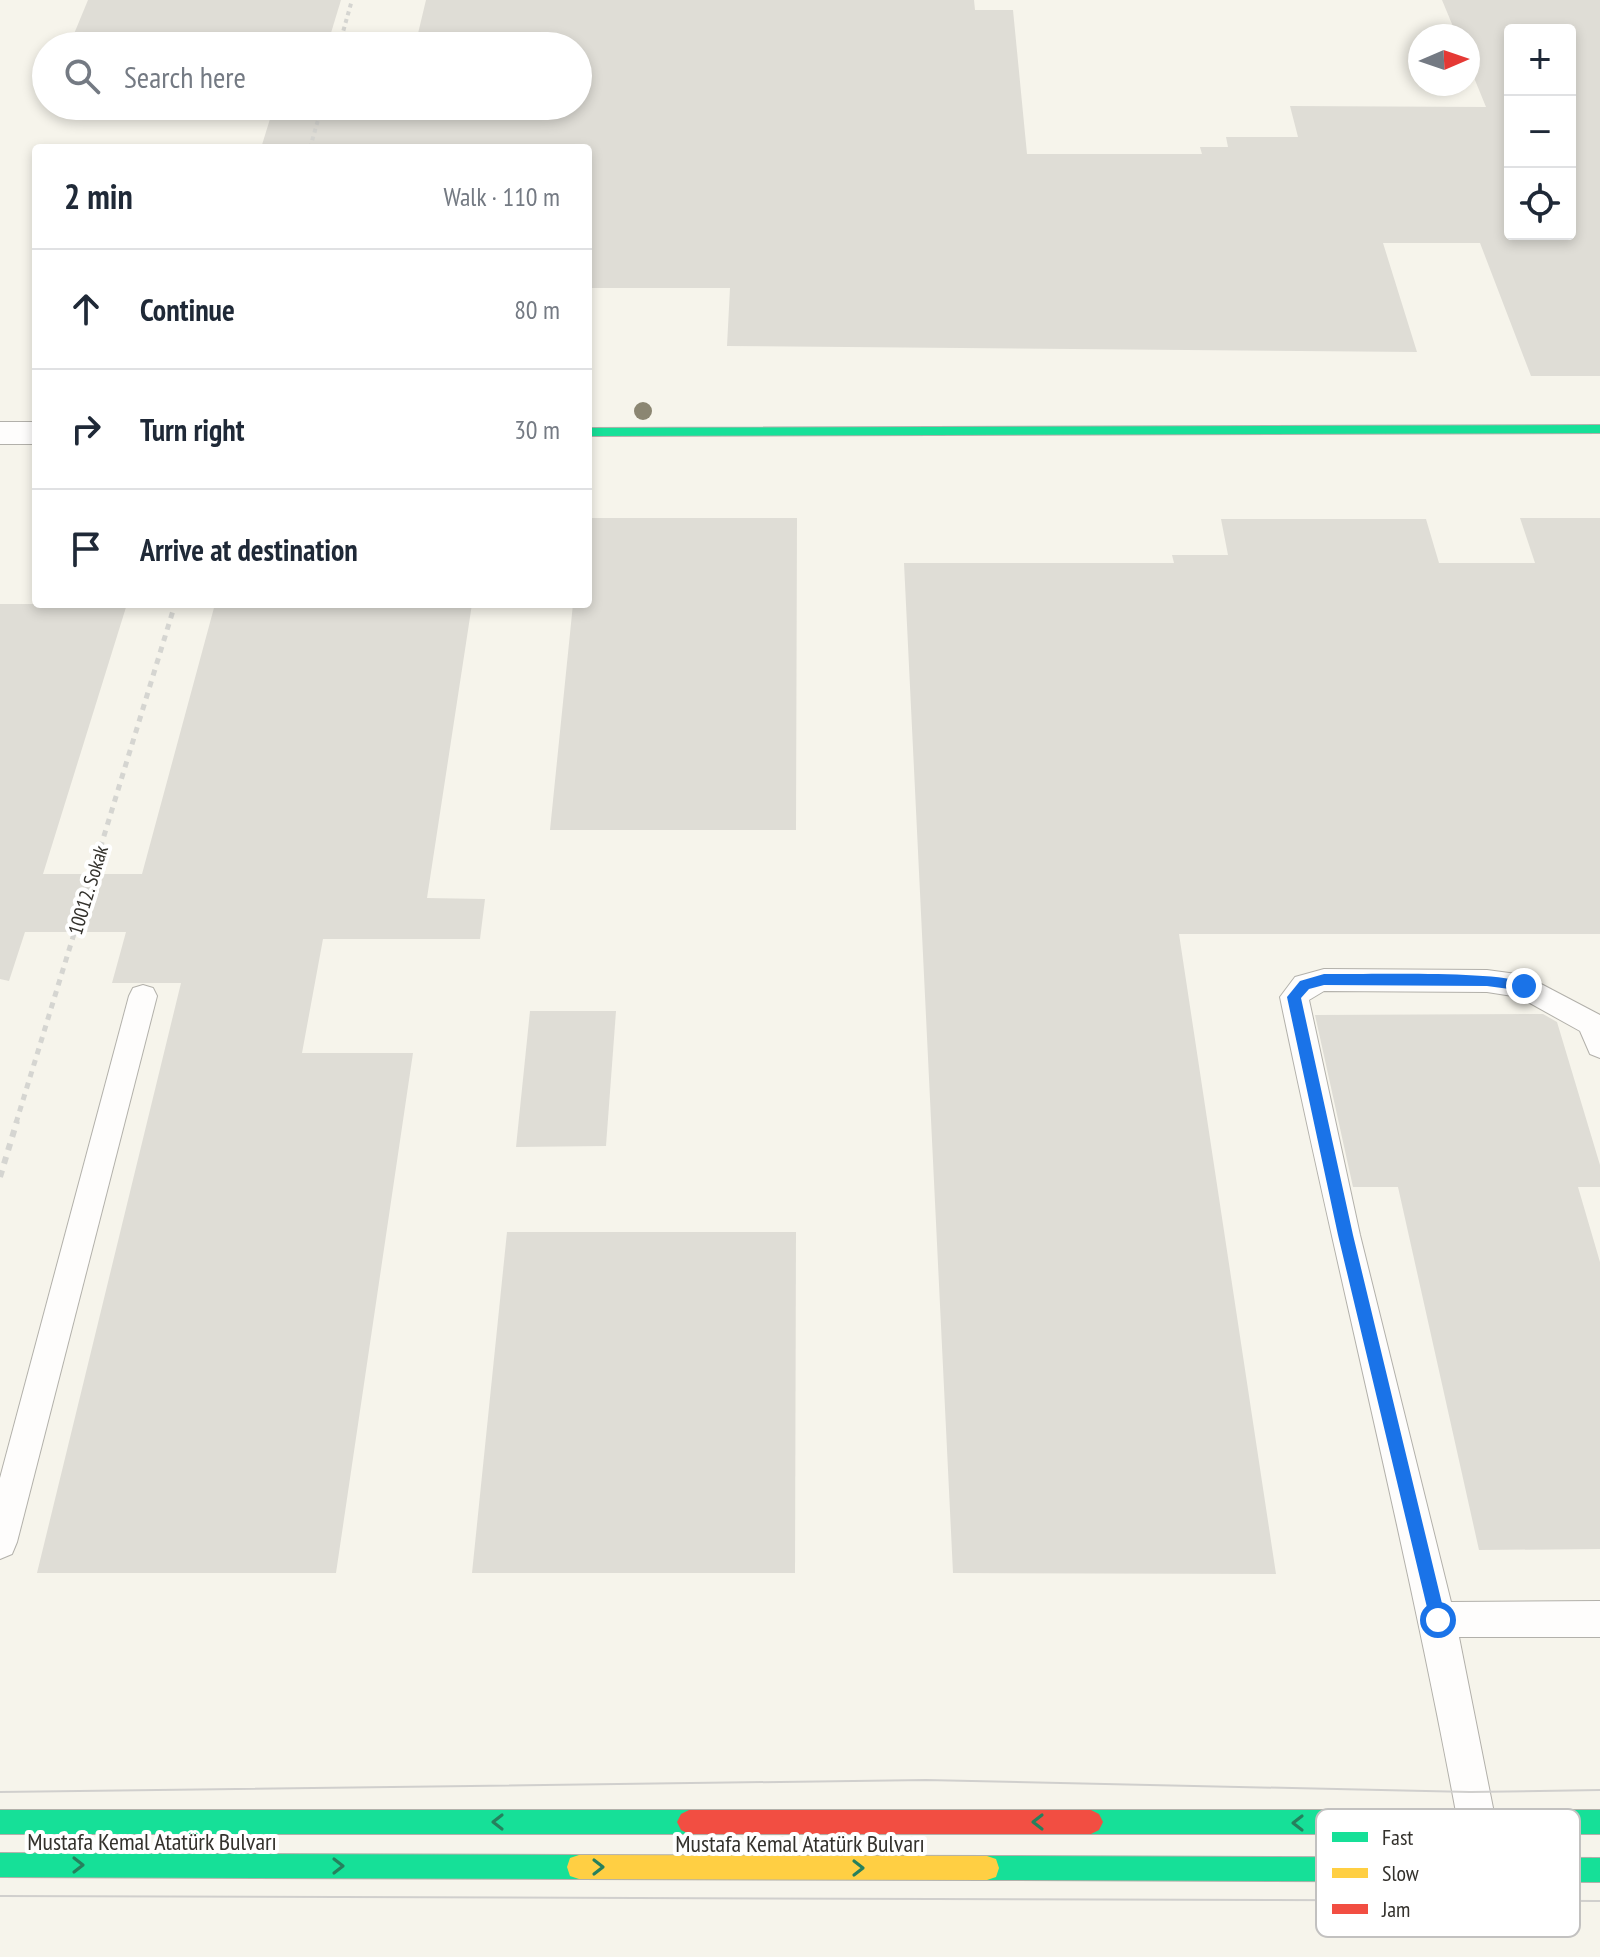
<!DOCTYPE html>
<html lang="en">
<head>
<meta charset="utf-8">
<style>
	:root { --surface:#fff; --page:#f2f2f3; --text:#1f2937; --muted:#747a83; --line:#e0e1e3 }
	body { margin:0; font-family:"PT Sans Narrow",sans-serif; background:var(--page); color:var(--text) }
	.controls { position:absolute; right:24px; top:24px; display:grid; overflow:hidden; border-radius:8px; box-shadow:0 4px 12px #0003 }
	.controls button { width:72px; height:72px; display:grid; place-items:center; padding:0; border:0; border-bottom:2px solid var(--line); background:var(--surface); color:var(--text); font:40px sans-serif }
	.compass { position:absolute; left:1408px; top:24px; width:72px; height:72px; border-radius:50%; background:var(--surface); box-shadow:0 4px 12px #0003; rotate:88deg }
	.stop { position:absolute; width:24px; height:24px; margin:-18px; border:6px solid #1a73e8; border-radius:50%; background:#fff }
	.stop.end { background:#1a73e8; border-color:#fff; box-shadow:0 2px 8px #0008 }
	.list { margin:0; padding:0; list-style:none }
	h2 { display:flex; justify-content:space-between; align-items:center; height:104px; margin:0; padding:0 32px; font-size:34px }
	h2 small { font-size:26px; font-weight:400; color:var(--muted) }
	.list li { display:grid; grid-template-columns:52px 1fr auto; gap:24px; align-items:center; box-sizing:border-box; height:120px; padding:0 32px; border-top:2px solid var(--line) }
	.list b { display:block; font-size:30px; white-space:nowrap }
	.list em { font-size:26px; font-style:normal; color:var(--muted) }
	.icon { flex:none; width:44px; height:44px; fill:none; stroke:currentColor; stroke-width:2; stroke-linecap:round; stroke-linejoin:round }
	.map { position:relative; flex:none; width:1600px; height:1957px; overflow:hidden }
	.search { position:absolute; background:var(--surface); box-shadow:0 4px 12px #0003; left:32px; top:32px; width:560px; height:88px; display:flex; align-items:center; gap:20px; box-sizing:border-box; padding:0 28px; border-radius:44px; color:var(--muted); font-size:30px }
	.panel { position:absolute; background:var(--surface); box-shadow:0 4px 12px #0003; left:32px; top:144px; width:560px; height:464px; border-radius:8px }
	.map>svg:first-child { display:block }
</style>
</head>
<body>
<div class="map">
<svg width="1600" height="1957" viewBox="0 0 1600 1957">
	<rect width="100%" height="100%" fill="#f6f4eb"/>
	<g fill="#dfddd6" fill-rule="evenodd">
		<path d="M88,0h253l-14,46h-258z"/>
		<path d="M426,0h548l1,10h38l14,144h175l-2,-7h28l-2,-10h72l-8,-31 196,1 -18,-44v-27h-11l-15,-36h158v376h-69l-51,-133h-97l34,109 -690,-6 3,-58h-142v-140h-327l13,-42h304v-60h-163zM1510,30h60v204h-60z"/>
		<path d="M588,518h209l-1,312h-246l23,-226h15z"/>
		<path d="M1520,518h80v416h-421l97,640 -323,-1 -49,-1010h270l-2,-8h56l-7,-36h205l13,44h96z"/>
		<path d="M0,604h127l-84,270h99l73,-270h257l-45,294 58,1 -5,40h-157l-21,114h111l-77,520h-299l144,-590h-69l14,-51h-101l-16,49 -9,-2z"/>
		<path d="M530,1011h86l-10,135 -90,1z"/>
		<path d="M1543,1014l14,8 43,143v22h-22l22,75v287l-121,1 -81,-363h-45l-38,-172z"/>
		<path d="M507,1232h289l-1,341h-323z"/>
	</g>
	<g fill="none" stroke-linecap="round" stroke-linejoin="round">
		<defs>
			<g id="lane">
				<path d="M1324,969l163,1 37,5 76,40v43l-10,-4 -10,-23 -61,-34 -32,-5 -163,-1 -15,9 51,235 91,367 149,-1v36h-141l37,186 -6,13 -13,6 -13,-6 -6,-13c-51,-277 -121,-550 -178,-826l15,-20z"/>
				<path d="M143,985l10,3 4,8 -140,546 -5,12 -12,5v-81l129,-482 4,-8z"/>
			</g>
			<rect id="street" x="0" y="422" width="36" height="22"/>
			<g id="fast">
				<path d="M1600,425v8l-1012,3v-8z"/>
				<path d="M0,1810h689l8,4 4,8 -4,8 -8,4h-689z"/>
				<path d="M1091,1810h509v24h-509l-8,-4 -4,-8 4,-8z"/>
				<path d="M0,1853l579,2 9,3 3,9 -3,9 -9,3 -579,-2z"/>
				<path d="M987,1856l613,2v24l-613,-2 -9,-3 -3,-9 3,-9z"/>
			</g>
			<path id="slow" d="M579,1855l408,1 9,3 3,9 -3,9 -9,3 -408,-1 -9,-3 -3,-9 3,-9z"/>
			<path id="jam" d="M689,1810h402l8,4 4,8 -4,8 -8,4h-402l-8,-4 -4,-8 4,-8z"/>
		</defs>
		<use href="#lane" stroke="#b2b0aa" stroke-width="2"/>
		<use href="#street" stroke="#b2b0aa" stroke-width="2"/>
		<use href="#fast" stroke="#b2b0aa" stroke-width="2"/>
		<use href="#slow" stroke="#b2b0aa" stroke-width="2"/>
		<use href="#jam" stroke="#b2b0aa" stroke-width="2"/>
		<g stroke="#d5d5d1" stroke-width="4" stroke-dasharray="4 4" stroke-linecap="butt">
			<path d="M339,46l13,-46"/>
			<path d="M310,148l12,-42"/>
		</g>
		<path stroke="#d5d5d1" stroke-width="5" stroke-dasharray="6 6" stroke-linecap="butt" d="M16,1123l159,-519"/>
		<path stroke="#d5d5d1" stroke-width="6" stroke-dasharray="7 7" stroke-linecap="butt" d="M0,1177l17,-56"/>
		<use href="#lane" fill="#fefdfc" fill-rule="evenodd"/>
		<use href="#street" fill="#fefdfc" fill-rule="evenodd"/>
		<use href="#fast" fill="#16e098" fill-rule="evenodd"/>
		<use href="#slow" fill="#ffcf43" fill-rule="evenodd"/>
		<use href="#jam" fill="#f24e42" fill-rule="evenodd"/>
		<g stroke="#d0cfcd" stroke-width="2">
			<path d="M0,1792l926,-12 544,12 130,-2"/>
			<path d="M0,1896l1600,5"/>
		</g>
	</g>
	<circle fill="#8b8672" cx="643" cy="411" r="9"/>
	<defs><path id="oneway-chevron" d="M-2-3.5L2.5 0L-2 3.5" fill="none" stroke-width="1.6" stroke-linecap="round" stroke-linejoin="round" transform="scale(2)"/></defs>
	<g stroke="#26805d">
		<use href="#oneway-chevron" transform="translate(498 1822) rotate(-180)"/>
		<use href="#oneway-chevron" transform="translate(1038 1822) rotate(-180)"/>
		<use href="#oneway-chevron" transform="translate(1298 1823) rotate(-180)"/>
		<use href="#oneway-chevron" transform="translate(78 1865)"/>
		<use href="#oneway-chevron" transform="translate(338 1866)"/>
		<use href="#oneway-chevron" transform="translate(598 1867)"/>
		<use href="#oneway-chevron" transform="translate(858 1868)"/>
	</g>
	<path fill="#1a73e8" d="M1324,974c31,1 191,-5 207,12l-7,5 -37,-5 -163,-1 -15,4 -8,9 52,237 93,385 -8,8 -8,-8 -92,-385 -51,-238 13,-16z"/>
	<g text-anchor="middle" stroke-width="8" stroke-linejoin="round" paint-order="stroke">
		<g font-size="20" fill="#33312c" stroke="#fff">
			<text transform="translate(88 890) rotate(-73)" y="7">10012. Sokak</text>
		</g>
		<g font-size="24" fill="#33312c" stroke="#fff">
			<text x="152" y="1850">Mustafa Kemal Atatürk Bulvarı</text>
			<text x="800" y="1852">Mustafa Kemal Atatürk Bulvarı</text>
		</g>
	</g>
	<rect x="1316" y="1809" width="264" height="128" rx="12" fill="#fff" stroke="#c2c1c0" stroke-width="2"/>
	<rect x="1332" y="1832" width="36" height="10" fill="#16e098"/>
	<rect x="1332" y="1868" width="36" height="10" fill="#ffcf43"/>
	<rect x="1332" y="1904" width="36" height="10" fill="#f24e42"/>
	<g font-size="22" fill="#33312c">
		<text x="1382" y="1845">Fast</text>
		<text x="1382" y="1881">Slow</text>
		<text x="1382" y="1917">Jam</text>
	</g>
</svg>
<div class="controls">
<button>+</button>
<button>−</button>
<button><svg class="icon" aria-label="locate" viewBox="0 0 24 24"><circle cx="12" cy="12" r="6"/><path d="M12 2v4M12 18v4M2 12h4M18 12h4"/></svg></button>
</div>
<svg class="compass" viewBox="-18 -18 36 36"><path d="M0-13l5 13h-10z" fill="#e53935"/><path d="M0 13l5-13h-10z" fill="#747a83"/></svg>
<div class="stop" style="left:1438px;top:1620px"></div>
<div class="stop end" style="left:1524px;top:986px"></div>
<div class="search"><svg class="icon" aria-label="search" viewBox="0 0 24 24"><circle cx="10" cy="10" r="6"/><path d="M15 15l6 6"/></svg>Search here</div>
<section class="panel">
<h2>2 min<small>Walk · 110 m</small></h2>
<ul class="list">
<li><svg class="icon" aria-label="ahead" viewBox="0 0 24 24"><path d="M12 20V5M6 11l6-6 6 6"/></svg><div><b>Continue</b></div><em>80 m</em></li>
<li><svg class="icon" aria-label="right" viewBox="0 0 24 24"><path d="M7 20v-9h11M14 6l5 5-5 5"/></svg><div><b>Turn right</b></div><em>30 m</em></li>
<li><svg class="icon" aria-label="arrive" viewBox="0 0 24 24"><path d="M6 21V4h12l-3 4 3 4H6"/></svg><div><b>Arrive at destination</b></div></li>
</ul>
</section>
</div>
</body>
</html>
